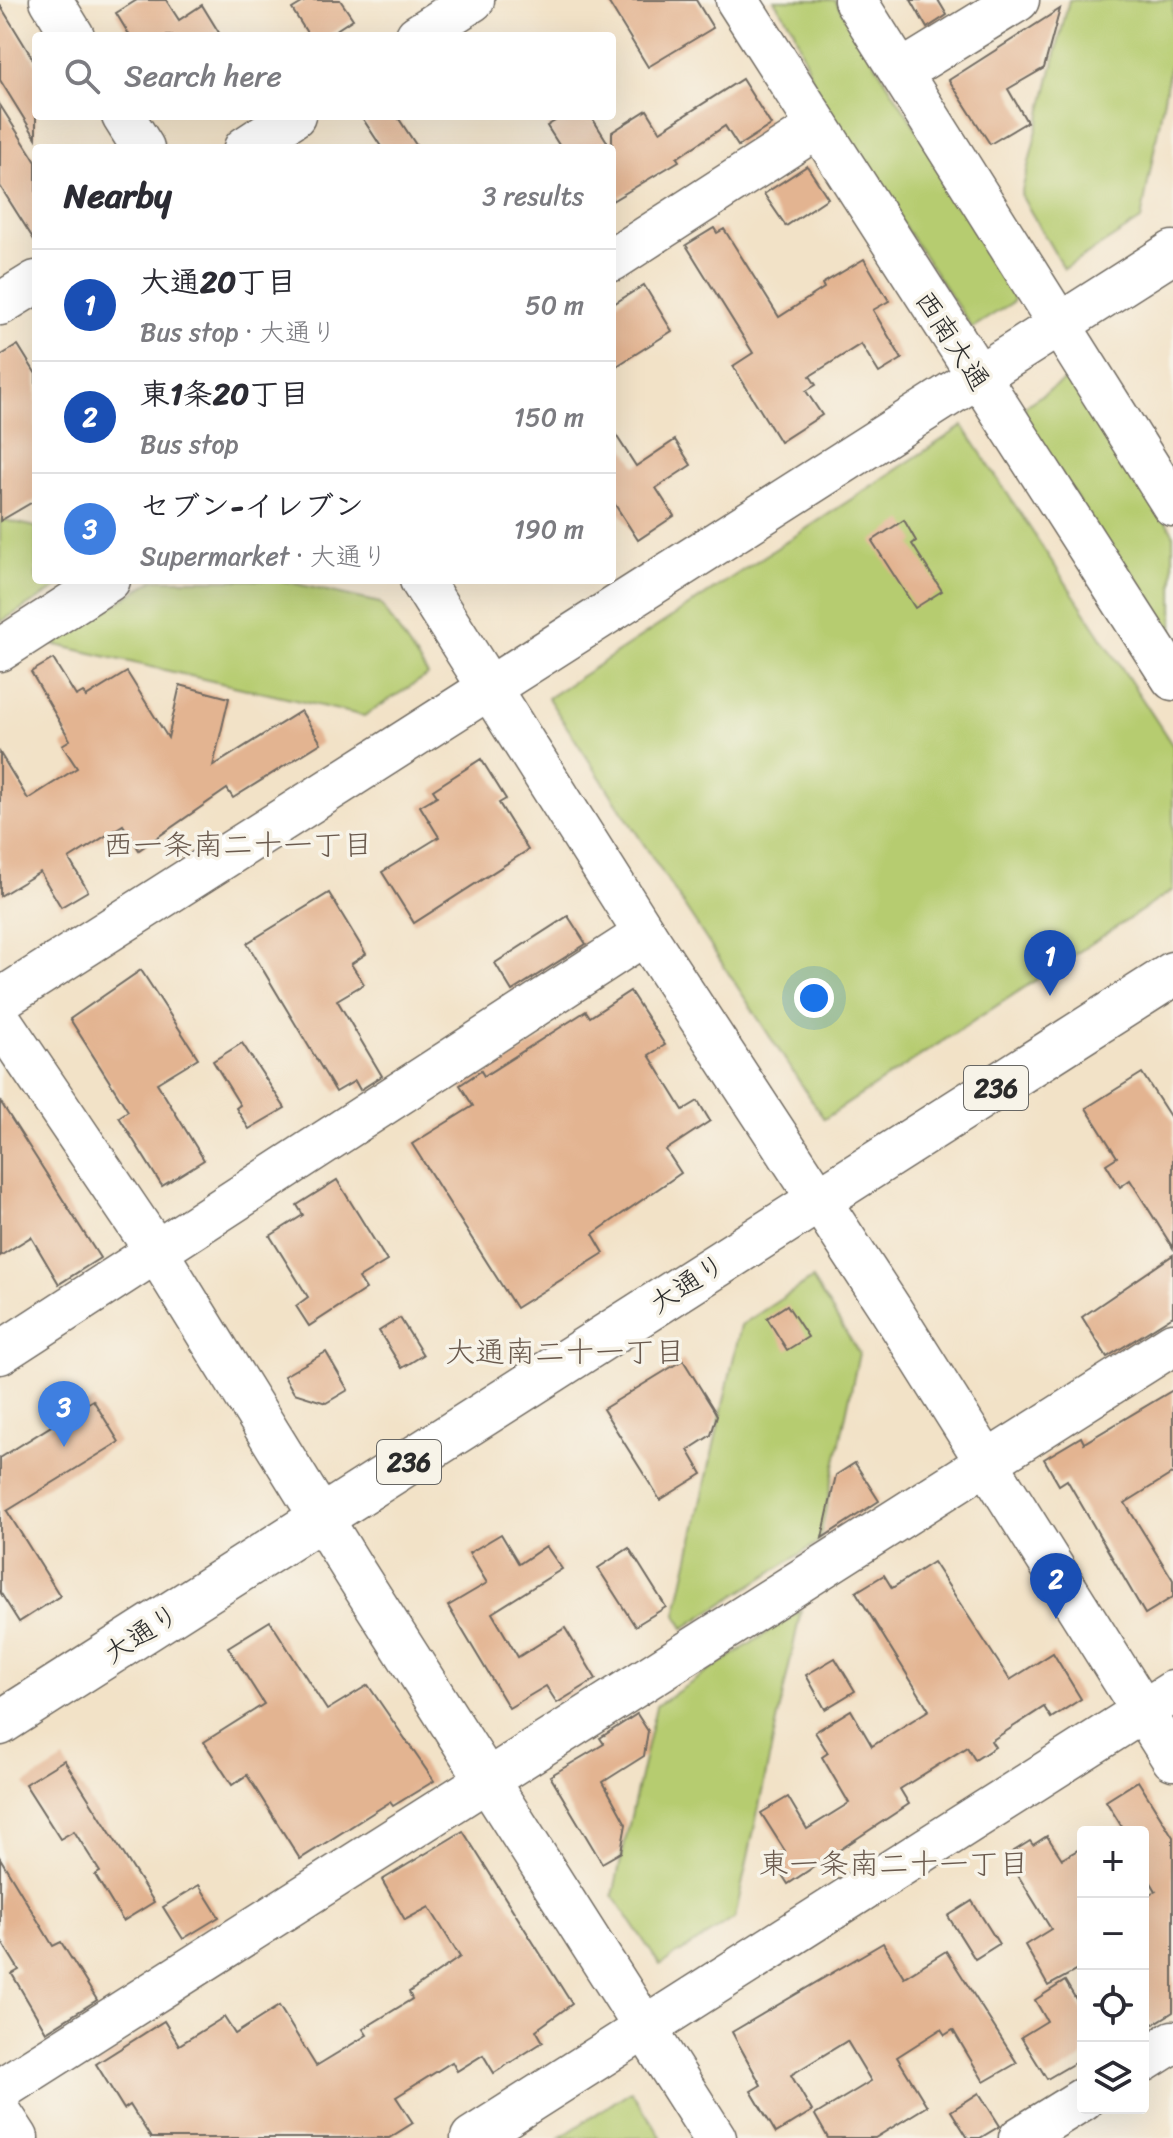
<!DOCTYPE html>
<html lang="en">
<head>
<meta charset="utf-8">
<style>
	:root { --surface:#fff; --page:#f2f2f3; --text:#2b2b33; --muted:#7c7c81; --line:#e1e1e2; --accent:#1f6fb2 }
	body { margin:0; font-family:Sriracha,"Klee One",sans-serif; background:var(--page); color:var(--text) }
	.controls { position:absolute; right:24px; bottom:24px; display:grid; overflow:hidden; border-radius:8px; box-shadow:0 8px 32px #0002 }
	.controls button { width:72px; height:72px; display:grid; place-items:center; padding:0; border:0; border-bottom:2px solid var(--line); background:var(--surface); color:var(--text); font:40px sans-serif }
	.you { position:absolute; left:814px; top:998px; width:28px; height:28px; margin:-20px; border:6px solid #fff; border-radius:50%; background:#1a73e8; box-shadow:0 0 0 12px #1a73e833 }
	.badge { display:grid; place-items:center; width:52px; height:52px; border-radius:50%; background:var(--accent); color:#fff; font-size:26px; font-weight:700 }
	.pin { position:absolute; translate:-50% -66px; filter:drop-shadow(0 2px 4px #0008) }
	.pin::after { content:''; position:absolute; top:42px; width:28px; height:24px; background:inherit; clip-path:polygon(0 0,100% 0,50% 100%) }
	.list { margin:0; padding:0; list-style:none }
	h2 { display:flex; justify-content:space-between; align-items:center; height:104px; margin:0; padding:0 32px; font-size:34px }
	h2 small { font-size:26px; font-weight:400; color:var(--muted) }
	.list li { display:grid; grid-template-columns:52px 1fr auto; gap:24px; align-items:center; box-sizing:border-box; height:112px; padding:0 32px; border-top:2px solid var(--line) }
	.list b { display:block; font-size:30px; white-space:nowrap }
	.list p { margin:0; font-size:26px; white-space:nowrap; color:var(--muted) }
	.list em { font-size:26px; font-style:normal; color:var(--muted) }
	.icon { flex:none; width:44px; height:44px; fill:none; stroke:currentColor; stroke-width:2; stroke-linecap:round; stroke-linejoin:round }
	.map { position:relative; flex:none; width:1173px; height:2138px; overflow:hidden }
	.search { position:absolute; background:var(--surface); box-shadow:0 8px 32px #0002; left:32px; top:32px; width:584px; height:88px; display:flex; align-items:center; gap:20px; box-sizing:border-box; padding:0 28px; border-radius:8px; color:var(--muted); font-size:30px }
	.panel { position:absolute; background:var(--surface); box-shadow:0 8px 32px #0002; left:32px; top:144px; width:584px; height:440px; border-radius:8px }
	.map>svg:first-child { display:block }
</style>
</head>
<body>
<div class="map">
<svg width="1173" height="2138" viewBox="0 0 1173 2138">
	<rect width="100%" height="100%" fill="#f7f3e8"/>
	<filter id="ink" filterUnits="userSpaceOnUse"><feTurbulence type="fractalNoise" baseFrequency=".0125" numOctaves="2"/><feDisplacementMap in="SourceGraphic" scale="16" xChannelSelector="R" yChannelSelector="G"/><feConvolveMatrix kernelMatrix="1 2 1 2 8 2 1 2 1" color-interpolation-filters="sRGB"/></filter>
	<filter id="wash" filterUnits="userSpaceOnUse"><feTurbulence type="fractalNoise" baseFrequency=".006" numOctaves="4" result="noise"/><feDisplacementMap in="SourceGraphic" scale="32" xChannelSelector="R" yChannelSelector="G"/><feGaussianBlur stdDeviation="1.8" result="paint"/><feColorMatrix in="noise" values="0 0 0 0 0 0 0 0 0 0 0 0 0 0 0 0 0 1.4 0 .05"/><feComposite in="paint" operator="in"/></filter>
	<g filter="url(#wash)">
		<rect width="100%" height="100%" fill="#f2e2c7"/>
		<g fill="#b6cc70" stroke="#707c4e" stroke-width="2">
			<path d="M774,0h61l180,285 -2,17 -41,26 -153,-230 -26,-70z"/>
			<path d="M1069,0h104v50l-32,170 -77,49 -43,-74z"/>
			<path d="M1065,380l15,2 93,151v118l-148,-234v-11z"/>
			<path d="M963,426l210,320v144l-349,229 -276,-421z"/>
			<path d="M0,519l36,8v53h34l-70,42z"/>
			<path d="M154,580h125l101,23 48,72 -64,41 -312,-72z"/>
			<path d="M812,1279l47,74 -40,189 -135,86 -8,-13 65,-290z"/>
			<path d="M801,1610l-66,308 -75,47 -47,-70 43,-189z"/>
			<path d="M631,2091l31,47h-102z"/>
		</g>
		<g id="blocks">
			<g fill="#e3b491">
				<path d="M137,0h29l13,20 23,-15 19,31h-91l-14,-23z"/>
				<path d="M307,0h33l13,19 -26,17h-18l-17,-27z"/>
				<path d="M607,0h89l17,28 -65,39z"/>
				<path d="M911,0h27l9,15 -20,13z"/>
				<path d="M0,5l36,59v74l-36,-58z"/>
				<path d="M1060,9l-16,59 -36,21 19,33 -37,22 -41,-64z"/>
				<path d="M742,79l29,46 -33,21 -13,-20 -48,32 2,3 -67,40v-69l35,-22 13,21z"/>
				<path d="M0,105l36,57v81l-36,-57z"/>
				<path d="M361,116h36l21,32h-36z"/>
				<path d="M563,116h28l20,32h-50l-14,-22z"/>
				<path d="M807,166l21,32 -42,28 -22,-32z"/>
				<path d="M714,228l3,5 7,-4 55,88 45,-29 -2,-4 42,-25 25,42 -16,9 29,49 -23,14 -18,-29 -51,32 6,9 -10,6 16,24 -42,27 -47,-76 20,-13 -67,-108z"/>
				<path d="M644,285l28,46 -60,38v-64z"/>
				<path d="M18,345l18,29v126l-36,21v-165z"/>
				<path d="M612,429l24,37 39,-26 16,25 -35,23 18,28 -36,24 -26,-40z"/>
				<path d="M904,520l12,21 -4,3 30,47 -27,17 -43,-67z"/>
				<path d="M53,659l23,37 7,-4 3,5 41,-25 41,66 12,-53 49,13 -16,68 88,-55 20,32 -88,55 -6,-9 -88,61 -16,-25 -54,34 19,32 -27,16 -21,-35 -40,24v-143l28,46 49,-31 -15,-23 8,-5 -39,-68z"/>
				<path d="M481,759l25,40 -7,4 29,47 -114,73 -32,-51 57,-35 -19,-31 17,-10 -4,-6z"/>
				<path d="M329,893l37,61 -15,10 13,20 -27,16 45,76 -22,14 -5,-9 -19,11 -89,-149z"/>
				<path d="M568,916l18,28 -74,47 -17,-28z"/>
				<path d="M141,970l57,88 -41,25 47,77 -42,26 -43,-69 9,-6 -58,-92z"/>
				<path d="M630,991l35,54 -16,10 34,55 15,-9 12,20 -44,29 15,23 -88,61 11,19 -88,55 -104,-164 61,-38 -13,-21 21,-14 3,5 102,-65 4,6z"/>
				<path d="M242,1043l43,65 -36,21 -13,-21 4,-3 -27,-44z"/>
				<path d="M1142,1073l31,48v127l-43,-68 -10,7 -14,-23 11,-7 -31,-49z"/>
				<path d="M0,1101l100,157 -41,26 -28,-47 -31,19z"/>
				<path d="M337,1180l50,81 -28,17 7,11 -57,37 -13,-20 12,-9 -38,-61 33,-21 -6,-10z"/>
				<path d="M1173,1255v61l-66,41 -25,-40z"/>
				<path d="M787,1305l21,32 -21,13 -20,-32z"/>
				<path d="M400,1318l23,37 -21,13 -23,-37z"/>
				<path d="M326,1352l22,38 -22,13 -32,-10 -10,-17z"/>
				<path d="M683,1360l34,55 -6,20 -23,15 14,24 -42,26 -57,-91z"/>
				<path d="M1173,1390v83l-48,30 48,77v17l-28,17 -78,-134 -8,5 -15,-26 37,-22 3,6z"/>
				<path d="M93,1400l26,42 -112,69 53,85 -41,26 -19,-30v-134z"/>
				<path d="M855,1463l24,38 -57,37 14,-63z"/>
				<path d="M501,1534l18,30 27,-18 16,23 -70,44 26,44 47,-29 31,51 -39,24 -11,-17 -37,22 -61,-102 39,-23 -18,-30z"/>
				<path d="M629,1548l37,59 -31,19 -37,-58z"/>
				<path d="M933,1562l77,118 43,-27 28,46 -30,19 -7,-11 -53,34 4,6 -20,13 -8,-13 -67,42 9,15 -121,80 -16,-25 13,-8 -24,-38 27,-16 19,32 42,-26 -27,-46 6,-4 -13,-21 36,-22 21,36 57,-36 -73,-118 28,-17 8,13z"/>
				<path d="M270,1621l57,89 41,-25 66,96 -41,25 -3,-4 -90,57 -53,-84 -15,10 -28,-43 60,-38 -36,-57z"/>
				<path d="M835,1658l20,33 -30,18 -19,-34z"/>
				<path d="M637,1714l11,17 -4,25 -41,26 23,42 -5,28 -19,11 -52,-87 54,-32 -4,-6z"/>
				<path d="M64,1760l90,142 -31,19 -28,-46 5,-3 -26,-41 -14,8 -35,-55z"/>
				<path d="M1138,1781l35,56v175l-21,13 -9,-15v-111l13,-8 -13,-22v-37h-18l-19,-31z"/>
				<path d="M463,1831l109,173 -36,26 7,12 -49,31 -11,-18 -26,16 -5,-9 -56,35 17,26 -24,15h-238l-21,-33 -6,4 -28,-45 68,-43 15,24 45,-28 11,17 44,-28 37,60 51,-31 -4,-6 49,-30 -3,-7 51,-35 -31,-50 -24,13 -23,-40z"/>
				<path d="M1047,1836l15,23 21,-12v120l-35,19 -23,-41 26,-16 -45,-73 24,-15 3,4z"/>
				<path d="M0,1858l53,88 8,-4 36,58 -51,32 -34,-58 7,-4 -19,-31z"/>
				<path d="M199,1885l20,32 -36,22 -20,-32z"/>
				<path d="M972,1901l27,43 -24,15 -27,-43z"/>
				<path d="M883,1943l21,34 42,-26 71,112 -33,19 -31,-52 -8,5 -4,-6 -44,28 30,49 -52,32h-47l-13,-23 56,-34 -24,-40 -56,34 21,36 -36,22 -25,-42 10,-6 -29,-53z"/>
				<path d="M1065,1981l18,30v47l-36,21 -26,-42 26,-16 -12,-21z"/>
				<path d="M979,2093l21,33 -20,12h-12l-17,-27z"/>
			</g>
		</g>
	</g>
	<g filter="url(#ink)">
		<use href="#blocks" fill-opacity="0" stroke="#716b62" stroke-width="2"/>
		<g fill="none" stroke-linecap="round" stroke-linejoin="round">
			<defs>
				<g id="minor">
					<path d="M51,0l22,36"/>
					<path d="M737,0l436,679"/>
					<path d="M855,0l318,505"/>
					<path d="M417,36l56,-36"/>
					<path d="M901,72l117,-72"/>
					<path d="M123,116l20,32"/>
					<path d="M245,148l49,-32"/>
					<path d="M612,260l206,-133"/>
					<path d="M0,304l36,-22"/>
					<path d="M421,580l224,354 246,376 282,449"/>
					<path d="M0,650l109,-70"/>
					<path d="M0,1000l1173,-748"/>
					<path d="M0,1020l156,231 200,323 359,564"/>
					<path d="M0,1353l645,-419"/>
					<path d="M1143,2061l30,-19"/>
					<path d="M0,2090l1173,-746"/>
					<path d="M0,2112l17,26"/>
					<path d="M472,2138l701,-446"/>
					<path d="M1020,2138l63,-39"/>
				</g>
				<path id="highway" d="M0,1723l1173,-749"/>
			</defs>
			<use href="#minor" stroke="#716b62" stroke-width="45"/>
			<use href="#highway" stroke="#716b62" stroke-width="47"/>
			<use href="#minor" stroke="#fff" stroke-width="42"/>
			<use href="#highway" stroke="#fff" stroke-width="44"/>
		</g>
	</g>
	<g text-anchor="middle" stroke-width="7" stroke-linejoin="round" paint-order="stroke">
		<g fill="#f7f3e8" stroke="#686764" stroke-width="2">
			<rect x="964" y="1066" width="64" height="44" rx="6"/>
			<rect x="377" y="1440" width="64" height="44" rx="6"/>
		</g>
		<g font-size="26" font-weight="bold" fill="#2b2b2b">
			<text x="996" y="1097">236</text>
			<text x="409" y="1471">236</text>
		</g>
		<g font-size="28" fill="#2b2b2b" stroke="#f7f3e8">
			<text transform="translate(953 340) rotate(57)" y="10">西南大通</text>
			<text transform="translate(687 1283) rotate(-33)" y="10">大通り</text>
			<text transform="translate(141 1633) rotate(-33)" y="10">大通り</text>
		</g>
		<g font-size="30" fill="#6b5b4f" stroke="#f7f3e8">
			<text x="238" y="855">西一条南二十一丁目</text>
			<text x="565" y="1362">大通南二十一丁目</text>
			<text x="894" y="1874">東一条南二十一丁目</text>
		</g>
	</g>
</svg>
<div class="controls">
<button>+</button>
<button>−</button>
<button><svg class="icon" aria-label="locate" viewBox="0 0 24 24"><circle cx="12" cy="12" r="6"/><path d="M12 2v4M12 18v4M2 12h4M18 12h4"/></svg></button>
<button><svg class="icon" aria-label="layers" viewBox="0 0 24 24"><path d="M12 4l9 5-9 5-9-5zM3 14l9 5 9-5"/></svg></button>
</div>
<div class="you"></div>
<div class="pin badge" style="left:1050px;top:996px;background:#1a4fb4">1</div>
<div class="pin badge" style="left:1056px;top:1619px;background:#1a4fb4">2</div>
<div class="pin badge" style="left:64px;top:1447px;background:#3f7fe0">3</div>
<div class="search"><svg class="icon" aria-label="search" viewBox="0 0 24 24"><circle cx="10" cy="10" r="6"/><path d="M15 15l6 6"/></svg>Search here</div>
<section class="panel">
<h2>Nearby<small>3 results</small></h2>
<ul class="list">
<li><span class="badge" style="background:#1a4fb4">1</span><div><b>大通20丁目</b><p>Bus stop · 大通り</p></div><em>50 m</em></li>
<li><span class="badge" style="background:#1a4fb4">2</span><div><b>東1条20丁目</b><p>Bus stop</p></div><em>150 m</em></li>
<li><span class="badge" style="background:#3f7fe0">3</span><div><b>セブン-イレブン</b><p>Supermarket · 大通り</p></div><em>190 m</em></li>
</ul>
</section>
</div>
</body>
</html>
